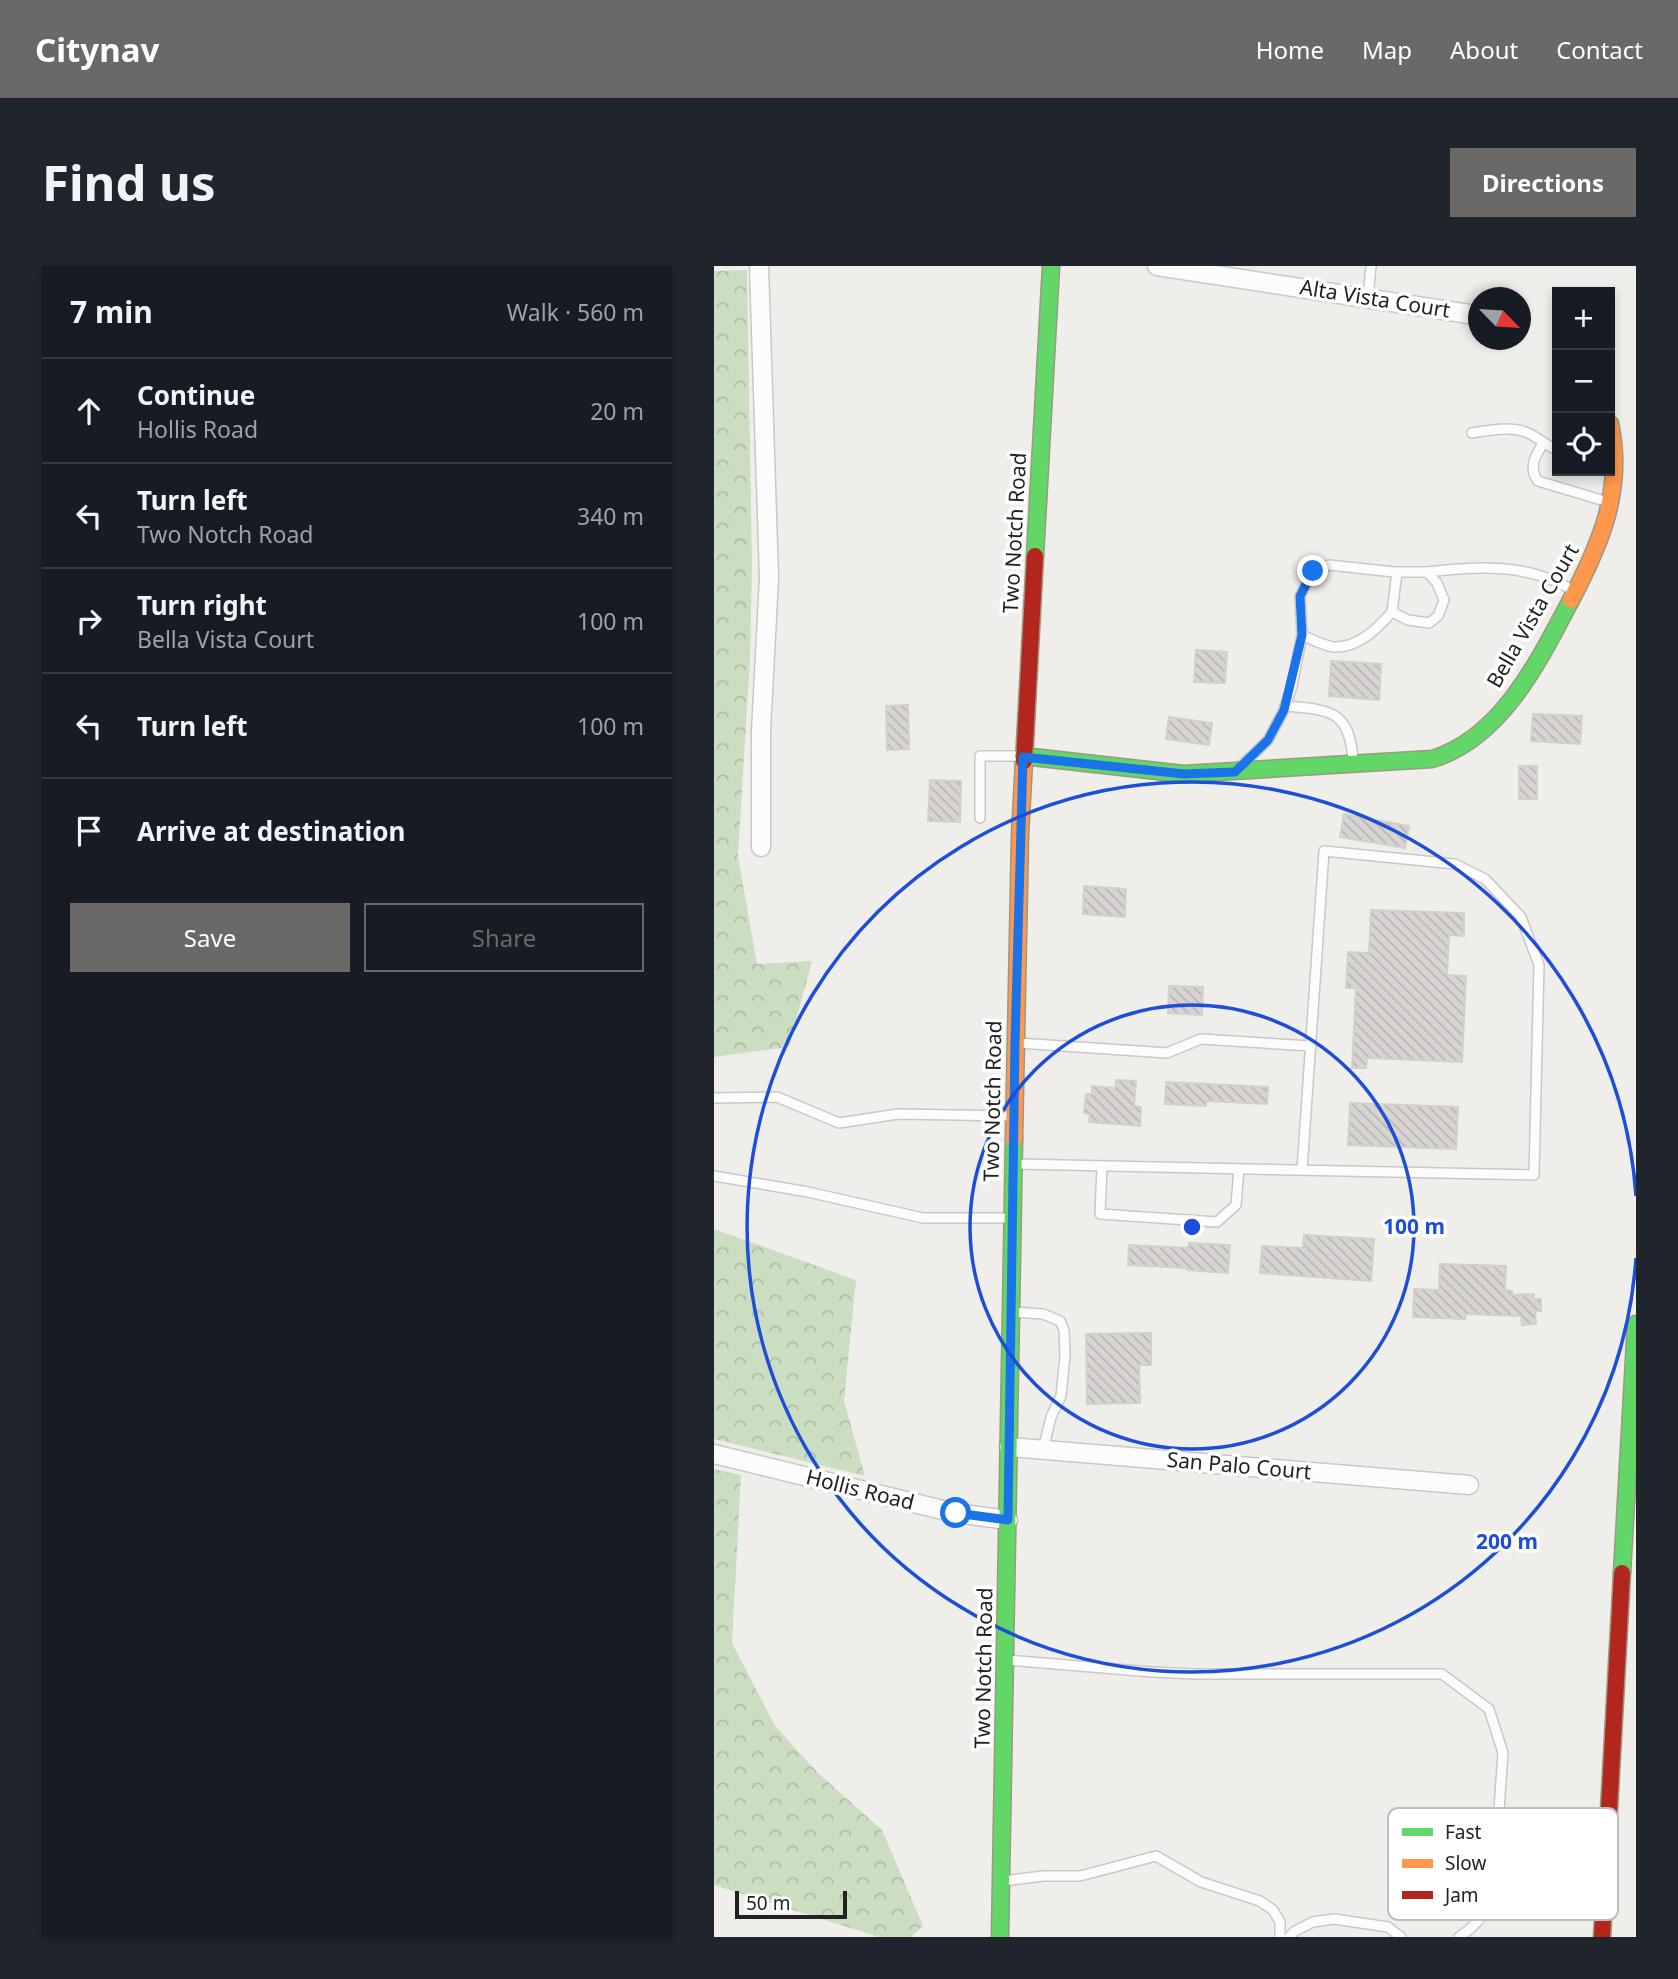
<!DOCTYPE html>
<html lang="en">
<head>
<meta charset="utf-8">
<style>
	:root { --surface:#171b24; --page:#20242c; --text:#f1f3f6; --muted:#9ea1a6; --line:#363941; --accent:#6a6968 }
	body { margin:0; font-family:"Noto Sans",sans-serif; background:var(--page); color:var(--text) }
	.controls { position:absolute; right:21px; top:21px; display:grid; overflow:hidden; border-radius:0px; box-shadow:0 4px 10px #0003 }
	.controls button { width:63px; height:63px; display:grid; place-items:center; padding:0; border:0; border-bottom:2px solid var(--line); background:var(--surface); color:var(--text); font:35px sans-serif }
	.compass { position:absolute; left:754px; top:21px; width:63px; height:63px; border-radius:50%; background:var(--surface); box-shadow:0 4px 10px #0003; rotate:115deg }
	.scale { position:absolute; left:21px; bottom:18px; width:112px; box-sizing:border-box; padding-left:7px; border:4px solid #222; border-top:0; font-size:19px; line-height:24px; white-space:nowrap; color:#222; -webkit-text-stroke:5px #fff; paint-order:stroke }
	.stop { position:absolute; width:21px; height:21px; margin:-16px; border:5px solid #1a73e8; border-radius:50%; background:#fff }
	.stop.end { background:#1a73e8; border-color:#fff; box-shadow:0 2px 7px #0008 }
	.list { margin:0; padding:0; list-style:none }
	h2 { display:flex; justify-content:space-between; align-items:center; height:91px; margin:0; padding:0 28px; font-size:30px }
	h2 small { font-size:23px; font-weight:400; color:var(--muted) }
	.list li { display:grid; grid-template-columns:46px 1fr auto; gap:21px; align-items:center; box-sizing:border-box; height:105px; padding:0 28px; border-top:2px solid var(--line) }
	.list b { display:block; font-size:26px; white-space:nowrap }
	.list p { margin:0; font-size:23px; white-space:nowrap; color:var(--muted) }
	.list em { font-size:23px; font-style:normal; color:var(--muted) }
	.actions { display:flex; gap:14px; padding:21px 28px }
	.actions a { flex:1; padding:16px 0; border:2px solid var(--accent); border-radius:0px; text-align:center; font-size:24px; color:var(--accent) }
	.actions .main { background:var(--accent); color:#fff }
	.icon { flex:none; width:38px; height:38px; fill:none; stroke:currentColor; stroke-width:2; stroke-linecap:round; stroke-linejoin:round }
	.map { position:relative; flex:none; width:922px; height:1671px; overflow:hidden; border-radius:0px }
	header { display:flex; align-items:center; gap:42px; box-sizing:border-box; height:98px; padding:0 35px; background:var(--accent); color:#fff }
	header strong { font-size:33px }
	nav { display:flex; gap:38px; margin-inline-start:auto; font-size:24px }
	.intro { display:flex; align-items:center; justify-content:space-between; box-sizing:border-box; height:168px; padding:0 42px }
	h1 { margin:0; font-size:49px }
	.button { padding:18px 32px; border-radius:0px; background:var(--accent); color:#fff; font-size:24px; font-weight:700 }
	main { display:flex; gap:42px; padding:0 42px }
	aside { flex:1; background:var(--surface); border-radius:0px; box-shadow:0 4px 10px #0003 }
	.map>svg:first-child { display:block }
</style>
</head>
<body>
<header>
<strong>Citynav</strong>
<nav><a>Home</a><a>Map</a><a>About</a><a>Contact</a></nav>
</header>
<div class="intro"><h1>Find us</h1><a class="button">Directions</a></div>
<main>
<aside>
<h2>7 min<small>Walk · 560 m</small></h2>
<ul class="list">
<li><svg class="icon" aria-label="ahead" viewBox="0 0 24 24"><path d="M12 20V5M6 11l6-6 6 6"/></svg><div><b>Continue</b><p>Hollis Road</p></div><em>20 m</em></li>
<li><svg class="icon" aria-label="left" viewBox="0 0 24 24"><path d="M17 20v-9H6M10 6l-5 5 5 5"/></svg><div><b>Turn left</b><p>Two Notch Road</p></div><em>340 m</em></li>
<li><svg class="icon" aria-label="right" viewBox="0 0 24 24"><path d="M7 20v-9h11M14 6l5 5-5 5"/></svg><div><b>Turn right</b><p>Bella Vista Court</p></div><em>100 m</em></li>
<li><svg class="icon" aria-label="left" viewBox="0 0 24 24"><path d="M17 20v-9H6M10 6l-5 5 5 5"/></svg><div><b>Turn left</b></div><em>100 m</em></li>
<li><svg class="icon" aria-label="arrive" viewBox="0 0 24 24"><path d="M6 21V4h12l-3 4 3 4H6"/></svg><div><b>Arrive at destination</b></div></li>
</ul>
<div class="actions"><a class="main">Save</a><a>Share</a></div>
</aside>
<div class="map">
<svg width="922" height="1671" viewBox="0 0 922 1671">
	<defs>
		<pattern id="forest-crowns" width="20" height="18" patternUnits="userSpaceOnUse" patternTransform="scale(1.75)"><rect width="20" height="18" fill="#cbdec1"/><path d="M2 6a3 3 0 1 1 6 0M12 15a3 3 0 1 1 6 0" fill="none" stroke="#aebea6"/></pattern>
		<pattern id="building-back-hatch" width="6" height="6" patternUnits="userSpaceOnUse" patternTransform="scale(1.75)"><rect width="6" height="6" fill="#d7d4d2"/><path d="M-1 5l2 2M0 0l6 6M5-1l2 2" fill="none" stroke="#b8b6b4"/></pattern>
	</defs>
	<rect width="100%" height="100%" fill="#f0eeeb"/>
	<g fill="url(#forest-crowns)">
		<path d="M33,4l5,297 -2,91 -12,198 19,108 55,-3 -23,86 -75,10v-786z"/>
		<path d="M0,963l142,51 -12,121 21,75 -151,-37z"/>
		<path d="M0,1203l27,6 -9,168 43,83 43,47 64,57 41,96 -12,11h-32l-165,-52z"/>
	</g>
	<g fill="url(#building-back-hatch)" stroke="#d3d0cc" stroke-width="2">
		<path d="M482,384l31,2 -2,31 -31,-1z"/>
		<path d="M617,395l50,3 -2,36 -50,-4z"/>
		<path d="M194,439l1,44 -22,1 -1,-44z"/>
		<path d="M819,448l49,2 -2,28 -49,-3z"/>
		<path d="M455,451l43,6 -3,22 -43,-6z"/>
		<rect x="805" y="500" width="18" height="33"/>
		<path d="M216,514l31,1 -1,41 -32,-1z"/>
		<path d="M630,548l65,12 -4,22 -65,-11z"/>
		<path d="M370,620l42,3 -1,28 -42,-3z"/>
		<path d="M657,644l93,3v23l-15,-1 -2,40 19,1 -4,86 -95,-4 -1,10h-14l4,-80h-10l2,-36 21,1z"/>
		<path d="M455,720l34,1 -1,28 -34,-2z"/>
		<path d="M402,814l20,1 -2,25 7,1 -1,19 -51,-4 1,-8 -6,-1 2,-19h6v-8l23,2z"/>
		<path d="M452,816l102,5 -1,17 -61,-3v5l-41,-2z"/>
		<path d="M636,837l108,4 -2,42 -108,-4z"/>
		<path d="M590,969l70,4 -3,42 -111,-8 2,-27 41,2z"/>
		<path d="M475,977l41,2 -2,28 -41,-3v-2l-59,-3 1,-20 59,3z"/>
		<path d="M726,998l66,2 -1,24 7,1v4l22,-1 -1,5h8v12h-6l1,13 -14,1 -1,-9 -56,-2v5l-52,-2 1,-28 25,1z"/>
		<path d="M437,1067v32h-12l1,38 -53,1 -1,-70z"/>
	</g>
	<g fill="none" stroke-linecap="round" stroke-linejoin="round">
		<defs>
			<g id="lane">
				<path d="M654,32l3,-32"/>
				<path d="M758,167c17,-3 39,-7 56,0 9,4 18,12 29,17"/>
				<path d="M829,178c-8,12 -15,24 -5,37l70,21"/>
				<path d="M713,306c51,-6 102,-9 147,19"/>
				<path d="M678,346l5,-40"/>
				<path d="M571,440c44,4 65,3 68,55"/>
				<path d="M527,500l27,-26 16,-30 8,-24 10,-51 -2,-39 13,-25 16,-6 65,7h33l10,11 7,17 -6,16 -9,7 -21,-3 -16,-8c-15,17 -34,36 -58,35 -10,-1 -23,-8 -32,-12"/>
				<path d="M266,552v-62h41"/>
				<path d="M304,777l149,10 34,-14 110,7"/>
				<path d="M0,832l63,-1 62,26 59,-9 114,2"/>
				<path d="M301,898l519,11 5,-210 -18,-48 -36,-38 -30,-15 -131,-13 -22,319"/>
				<path d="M388,900l-2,48 117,8 19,-17 3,-36"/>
				<path d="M0,910l94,16 115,26h89"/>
				<path d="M300,1046l29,2 17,7 4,9 1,25 -4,41 -10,21 -8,33"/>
				<path d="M293,1394l145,12 43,2h247l47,35 14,44 -9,126c-6,28 -10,42 -35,58"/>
				<path d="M289,1615l40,-5h37l76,-20 45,26 59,19 13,9 7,12v15"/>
				<path d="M575,1671l6,-6 18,-9 21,-3 54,8 13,10"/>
			</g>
			<g id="street">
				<path d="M45,0l10,312 -8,153v116"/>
				<path d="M443,0l312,48"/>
				<path d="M295,1181l460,38"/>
				<path d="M0,1188l241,59 53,7"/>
			</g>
			<g id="fast">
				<path d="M321,290l16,-290"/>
				<path d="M309,490l161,18 248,-15c70,-21 107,-99 139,-159"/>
				<path d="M908,1307l14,-249"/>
				<path d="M286,1671l14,-798"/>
			</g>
			<g id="slow">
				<path d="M857,334c30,-57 53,-111 39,-176"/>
				<path d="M300,873l6,-304 4,-74"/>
			</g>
			<g id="jam">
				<path d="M310,495l11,-205"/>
				<path d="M888,1671l20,-364"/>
			</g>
		</defs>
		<use href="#lane" stroke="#c9c8c7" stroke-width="12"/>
		<use href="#street" stroke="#c9c8c7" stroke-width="21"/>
		<use href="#fast" stroke="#999a82" stroke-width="19"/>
		<use href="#slow" stroke="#999a82" stroke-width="19"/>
		<use href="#jam" stroke="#999a82" stroke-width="19"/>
		<use href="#lane" stroke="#fdfcfc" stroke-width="9"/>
		<use href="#street" stroke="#fdfcfc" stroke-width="18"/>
		<use href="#fast" stroke="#63d668" stroke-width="16"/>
		<use href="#slow" stroke="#ff974d" stroke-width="16"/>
		<use href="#jam" stroke="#b3261e" stroke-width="16"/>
	</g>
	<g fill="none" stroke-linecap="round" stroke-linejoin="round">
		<path stroke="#1a73e8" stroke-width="9" d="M242,1247l52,7 7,-477 8,-286 161,17 51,-2 33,-32 16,-30 18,-75 -2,-39 13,-25"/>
	</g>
	<g fill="none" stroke="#1d4ed8" stroke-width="3.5">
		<circle cx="478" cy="961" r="222"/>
		<path d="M922 992A445 445 0 1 1 922 930"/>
	</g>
	<g text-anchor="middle" stroke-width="7" stroke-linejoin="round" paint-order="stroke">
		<g font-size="21" fill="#222" stroke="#fff">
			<text transform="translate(661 33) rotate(9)" y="7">Alta Vista Court</text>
			<text transform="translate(301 267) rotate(-87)" y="7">Two Notch Road</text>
			<text transform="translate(819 350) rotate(-60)" y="7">Bella Vista Court</text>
			<text transform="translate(279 835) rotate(-89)" y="7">Two Notch Road</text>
			<text transform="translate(525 1200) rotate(5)" y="7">San Palo Court</text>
			<text transform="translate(146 1224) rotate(14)" y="7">Hollis Road</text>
			<text transform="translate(270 1402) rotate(-89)" y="7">Two Notch Road</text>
		</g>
	</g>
	<rect x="674" y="1542" width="230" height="112" rx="10" fill="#fff" stroke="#bdbdbd" stroke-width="2"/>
	<rect x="688" y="1562" width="31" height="8" fill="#63d668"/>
	<rect x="688" y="1593" width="31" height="9" fill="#ff974d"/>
	<rect x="688" y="1625" width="31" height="8" fill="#b3261e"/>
	<g font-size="19" fill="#222">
		<text x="731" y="1573">Fast</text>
		<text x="731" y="1604">Slow</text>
		<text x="731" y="1636">Jam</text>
	</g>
	<circle cx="478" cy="961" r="10" fill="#1d4ed8" stroke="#fff" stroke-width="3.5"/>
	<g font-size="21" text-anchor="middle" font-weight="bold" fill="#1d4ed8" stroke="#fff" stroke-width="7" stroke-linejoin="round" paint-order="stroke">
		<text x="700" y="968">100 m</text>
		<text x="793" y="1283">200 m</text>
	</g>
</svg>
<div class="controls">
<button>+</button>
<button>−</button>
<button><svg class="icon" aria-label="locate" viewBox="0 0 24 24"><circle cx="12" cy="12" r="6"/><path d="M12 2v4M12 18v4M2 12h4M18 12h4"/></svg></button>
</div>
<svg class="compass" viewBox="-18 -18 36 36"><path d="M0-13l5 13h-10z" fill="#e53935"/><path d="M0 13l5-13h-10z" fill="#9ea1a6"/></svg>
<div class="scale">50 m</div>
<div class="stop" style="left:242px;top:1247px"></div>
<div class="stop end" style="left:599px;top:305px"></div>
</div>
</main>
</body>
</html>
